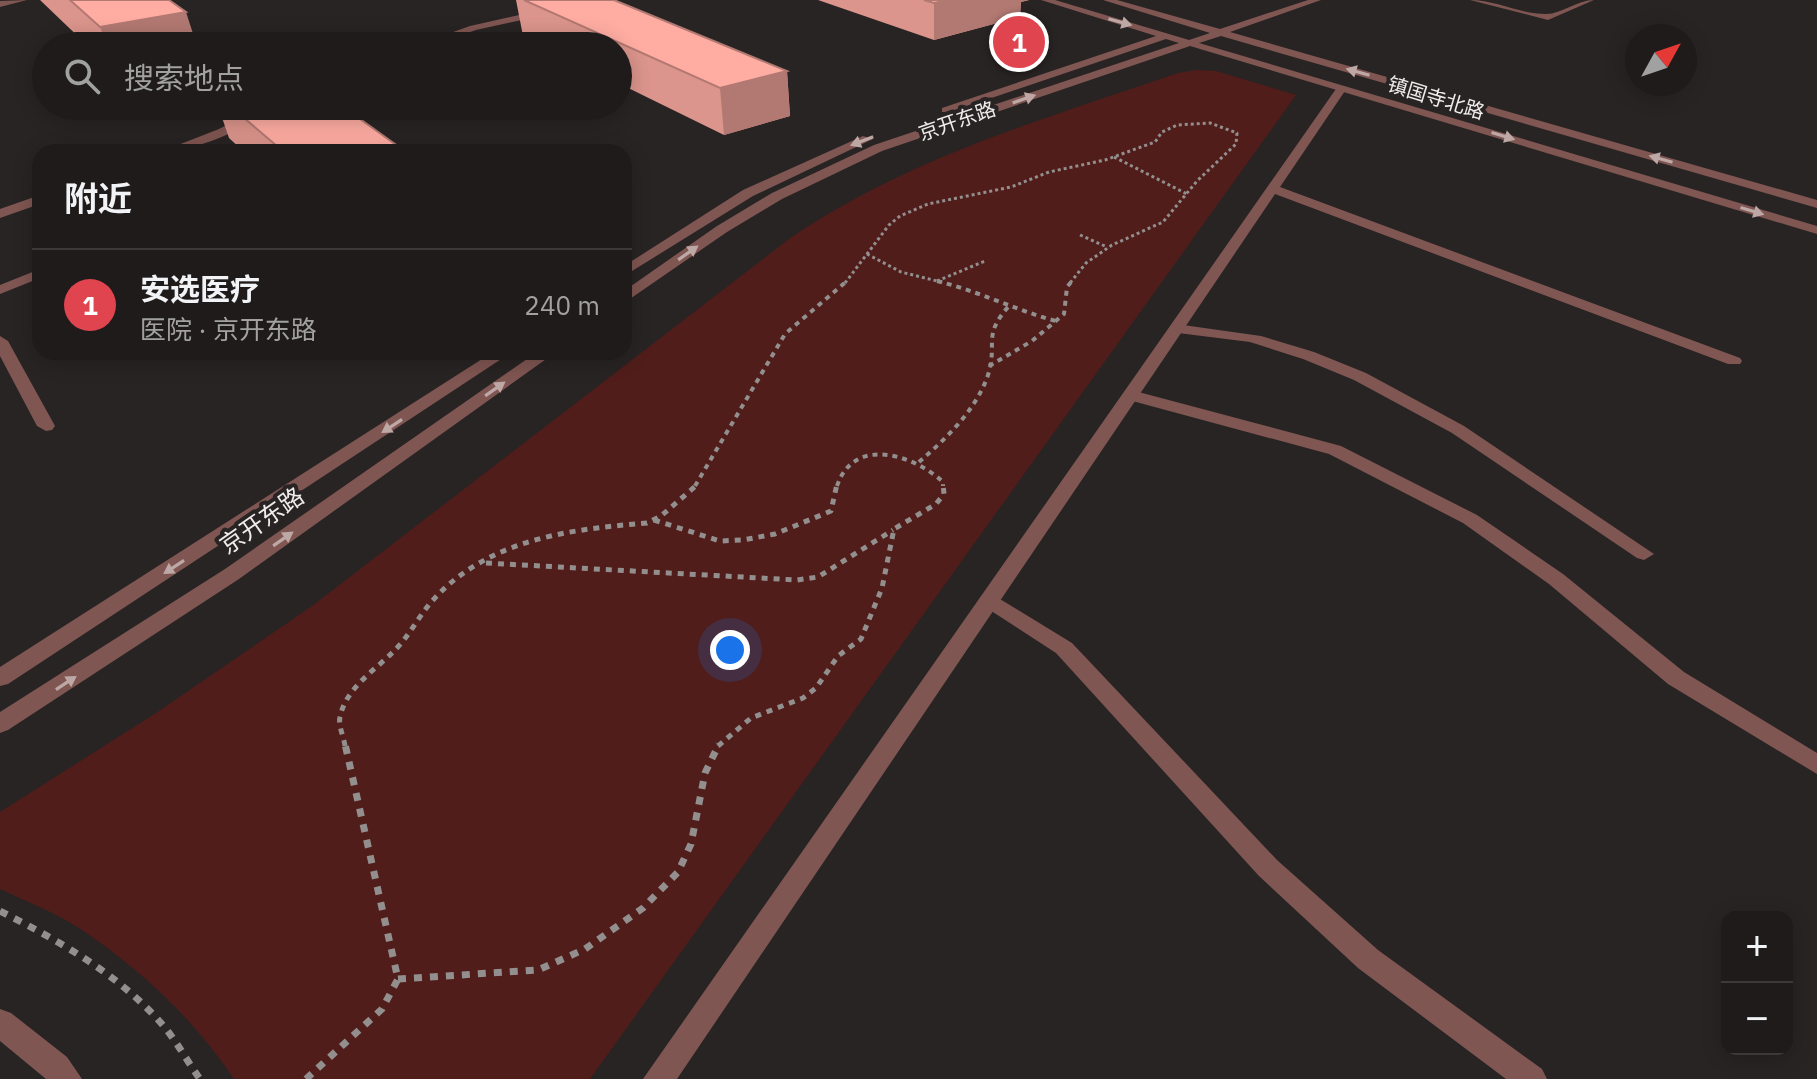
<!DOCTYPE html>
<html lang="zh">
<head>
<meta charset="utf-8">
<style>
	:root { --surface:#1e1b1a; --page:#262423; --text:#f1f3f6; --muted:#a1a1a2; --line:#3c3939; --accent:#f59c93 }
	body { margin:0; font-family:"IBM Plex Sans","Noto Sans SC",sans-serif; background:var(--page); color:var(--text) }
	.controls { position:absolute; right:24px; bottom:24px; display:grid; overflow:hidden; border-radius:16px; box-shadow:0 4px 20px #0003 }
	.controls button { width:72px; height:72px; display:grid; place-items:center; padding:0; border:0; border-bottom:2px solid var(--line); background:var(--surface); color:var(--text); font:40px sans-serif }
	.compass { position:absolute; left:1625px; top:24px; width:72px; height:72px; border-radius:50%; background:var(--surface); box-shadow:0 4px 20px #0003; rotate:50deg }
	.you { position:absolute; left:730px; top:650px; width:28px; height:28px; margin:-20px; border:6px solid #fff; border-radius:50%; background:#1a73e8; box-shadow:0 0 0 12px #1a73e833 }
	.badge { display:grid; place-items:center; width:52px; height:52px; border-radius:50%; background:var(--accent); color:#fff; font-size:26px; font-weight:700 }
	.pin { position:absolute; translate:-50% -50%; border:4px solid #fff; box-shadow:0 2px 8px #0006 }
	.list { margin:0; padding:0; list-style:none }
	h2 { display:flex; justify-content:space-between; align-items:center; height:104px; margin:0; padding:0 32px; font-size:34px }
	h2 small { font-size:26px; font-weight:400; color:var(--muted) }
	.list li { display:grid; grid-template-columns:52px 1fr auto; gap:24px; align-items:center; box-sizing:border-box; height:112px; padding:0 32px; border-top:2px solid var(--line) }
	.list b { display:block; font-size:30px; white-space:nowrap }
	.list p { margin:0; font-size:26px; white-space:nowrap; color:var(--muted) }
	.list em { font-size:26px; font-style:normal; color:var(--muted) }
	.icon { flex:none; width:44px; height:44px; fill:none; stroke:currentColor; stroke-width:2; stroke-linecap:round; stroke-linejoin:round }
	.map { position:relative; flex:none; width:1817px; height:1079px; overflow:hidden }
	.search { position:absolute; background:var(--surface); box-shadow:0 4px 20px #0003; left:32px; top:32px; width:600px; height:88px; display:flex; align-items:center; gap:20px; box-sizing:border-box; padding:0 28px; border-radius:44px; color:var(--muted); font-size:30px }
	.panel { position:absolute; background:var(--surface); box-shadow:0 4px 20px #0003; left:32px; top:144px; width:600px; height:216px; border-radius:24px }
	.map>svg:first-child { display:block }
</style>
</head>
<body>
<div class="map">
<svg width="1817" height="1079" viewBox="0 0 1817 1079">
	<rect width="100%" height="100%" fill="#282423"/>
	<path fill="#501d1a" d="M1196,70l20,1 80,24 -706,984h-356c-40,-60 -93,-109 -152,-149 -25,-17 -55,-28 -82,-41v-77l156,-99 156,-107 477,-367c118,-81 255,-120 389,-166z"/>
	<g fill="none" stroke-linecap="round" stroke-linejoin="round">
		<g stroke="#928f8e" stroke-width="3" stroke-dasharray="3 3" stroke-linecap="butt">
			<path d="M1114,157l73,37"/>
			<path d="M1080,235l27,12"/>
			<path d="M867,254l34,18 44,11"/>
			<path d="M937,281l48,-20"/>
			<path d="M845,283l44,-58 11,-9 28,-12 83,-17 38,-15 56,-12 50,-18 7,-10 15,-7 33,-2 27,10 -1,11 -39,37 -34,41 -51,23 -26,18 -16,20"/>
		</g>
		<g stroke="#928f8e" stroke-width="4" stroke-dasharray="5 5" stroke-linecap="butt">
			<path d="M937,281c41,10 78,29 119,40"/>
			<path d="M989,366l43,-25 32,-27 3,-27 5,-6"/>
			<path d="M919,462c28,-24 59,-54 70,-90 8,-31 -6,-36 19,-65"/>
			<path d="M695,486l90,-152 62,-53"/>
			<path d="M837,486c17,-51 77,-31 106,-4v4"/>
		</g>
		<g stroke="#928f8e" stroke-width="5" stroke-dasharray="6 6" stroke-linecap="butt">
			<path d="M654,520l66,21 23,-1 32,-6 56,-23 6,-27"/>
			<path d="M486,563l311,17 21,-3 75,-47"/>
			<path d="M345,746c-1,-8 -7,-21 -5,-29 6,-29 34,-46 53,-65 16,-15 26,-37 41,-53 55,-60 137,-70 213,-76l14,-7 37,-32"/>
			<path d="M718,746l33,-28 52,-20 13,-10 22,-32 23,-17 21,-51 12,-59 42,-25 8,-10 -1,-10"/>
		</g>
		<g stroke="#928f8e" stroke-width="7" stroke-dasharray="8 8" stroke-linecap="butt">
			<path d="M0,911c59,30 117,62 161,112 15,17 26,38 39,56"/>
			<path d="M398,979l140,-9 47,-21 58,-41 35,-36 13,-28 14,-71 14,-29"/>
			<path d="M306,1079l76,-70 16,-30 -53,-235"/>
		</g>
		<g fill="#7f5652" fill-rule="evenodd">
			<path d="M27,0l-27,7v-6z"/>
			<path d="M1470,0c26,0 50,14 76,14 16,0 31,-14 48,-14l-46,20z"/>
			<path d="M40,269v9l-40,16v-9z"/>
			<path d="M1176,324l85,12 53,16 52,21 98,53 190,128 -10,6 -7,-2 -185,-125 -98,-53 -51,-21 -53,-17 -80,-10v-6z"/>
			<path d="M0,336l8,5 47,85 -3,4 -6,1 -9,-5 -37,-70z"/>
			<path d="M1131,390l210,56 136,69 86,59 121,98 133,81v21l-149,-90 -119,-100 -86,-61 -134,-69 -204,-55 -3,-4z"/>
			<path d="M990,593l82,50 205,217 101,90 164,119 5,10h-41l-148,-111 -99,-92 -203,-223 -74,-48 -3,-5 3,-5z"/>
		</g>
		<g fill="#7f5652" fill-rule="evenodd">
			<path d="M546,9l3,5 -73,16 -47,16h-15l56,-20z"/>
			<path d="M1338,86l9,2 -67,99 460,171 2,3 -2,3h-12l-453,-170 -598,885h-34z"/>
			<path d="M262,106h14c-26,22 -83,46 -116,46l59,-23z"/>
			<path d="M40,195v9l-40,14v-9z"/>
			<path d="M0,1009l11,4 56,44 15,22h-36l-46,-38z"/>
		</g>
		<g fill="#7f5652" fill-rule="evenodd">
			<path d="M1041,0h14l134,40 21,-7 -107,-33h14l103,29 88,-29h13l-91,32 587,168v8l-596,-172 -22,7 618,183v8l-627,-188 -308,105 -100,48 -55,33 -103,71v-12l93,-65 55,-33 102,-48 305,-102 -13,-4 -216,73h-8v-4l214,-72z"/>
			<path d="M863,136l10,3 -120,57 -129,80v-10l119,-76z"/>
			<path d="M493,352h19l-504,332 -8,2v-19z"/>
			<path d="M537,352h19l-317,227 -231,151 -8,3v-21l225,-143z"/>
		</g>
	</g>
	<g fill="#db958c">
		<path d="M40,0h129l28,46h-109z"/>
		<path d="M516,0h98l173,71 3,45 -66,19 -106,-52v-37h-75l-20,-10z"/>
		<path d="M818,0h211l-8,2 -1,15 -86,23z"/>
		<path d="M218,106h124l64,46h-162l-15,-14z"/>
	</g>
	<g fill="#b27972">
		<path d="M949,0h80l-8,2 -1,15 -86,23v-37z"/>
		<path d="M186,12l11,34h-89l-8,-19z"/>
		<path d="M787,71l3,45 -66,19 -4,-47z"/>
	</g>
	<g fill="#ffada3" stroke="#b27972" stroke-width="2">
		<path d="M70,0h99l17,12 -86,15z"/>
		<path d="M524,0h90l173,71 -67,17z"/>
		<path d="M924,0h25l-15,3z"/>
		<path d="M230,106h112l64,46h-122z"/>
	</g>
	<defs><path id="oneway-solid" d="M-6-.8H1V-3.2L6.5 0L1 3.2V.8H-6Z" transform="scale(2)"/></defs>
	<g fill="#bda8a6">
		<use href="#oneway-solid" transform="translate(1120 22) rotate(16)"/>
		<use href="#oneway-solid" transform="translate(1358 72) rotate(-164)"/>
		<use href="#oneway-solid" transform="translate(1024 99) rotate(-19)"/>
		<use href="#oneway-solid" transform="translate(1503 136) rotate(17)"/>
		<use href="#oneway-solid" transform="translate(862 141) rotate(159)"/>
		<use href="#oneway-solid" transform="translate(1661 159) rotate(-164)"/>
		<use href="#oneway-solid" transform="translate(1752 211) rotate(17)"/>
		<use href="#oneway-solid" transform="translate(688 253) rotate(-35)"/>
		<use href="#oneway-solid" transform="translate(495 389) rotate(-35)"/>
		<use href="#oneway-solid" transform="translate(392 426) rotate(147)"/>
		<use href="#oneway-solid" transform="translate(283 539) rotate(-35)"/>
		<use href="#oneway-solid" transform="translate(174 567) rotate(147)"/>
		<use href="#oneway-solid" transform="translate(66 683) rotate(-33)"/>
	</g>
	<g text-anchor="middle" stroke-width="8" stroke-linejoin="round" paint-order="stroke">
		<g font-size="20" fill="#efeceb" stroke="#282423">
			<text transform="translate(1436 98) rotate(17)" y="7">镇国寺北路</text>
			<text transform="translate(957 121) rotate(-19)" y="7">京开东路</text>
		</g>
		<g font-size="24" fill="#efeceb" stroke="#282423">
			<text transform="translate(262 521) rotate(-35)" y="8">京开东路</text>
		</g>
	</g>
</svg>
<div class="controls">
<button>+</button>
<button>−</button>
</div>
<svg class="compass" viewBox="-18 -18 36 36"><path d="M0-13l5 13h-10z" fill="#e53935"/><path d="M0 13l5-13h-10z" fill="#a1a1a2"/></svg>
<div class="you"></div>
<div class="pin badge" style="left:1019px;top:42px;background:#e0444e">1</div>
<div class="search"><svg class="icon" aria-label="search" viewBox="0 0 24 24"><circle cx="10" cy="10" r="6"/><path d="M15 15l6 6"/></svg>搜索地点</div>
<section class="panel">
<h2>附近<small></small></h2>
<ul class="list">
<li><span class="badge" style="background:#e0444e">1</span><div><b>安选医疗</b><p>医院 · 京开东路</p></div><em>240 m</em></li>
</ul>
</section>
</div>
</body>
</html>
